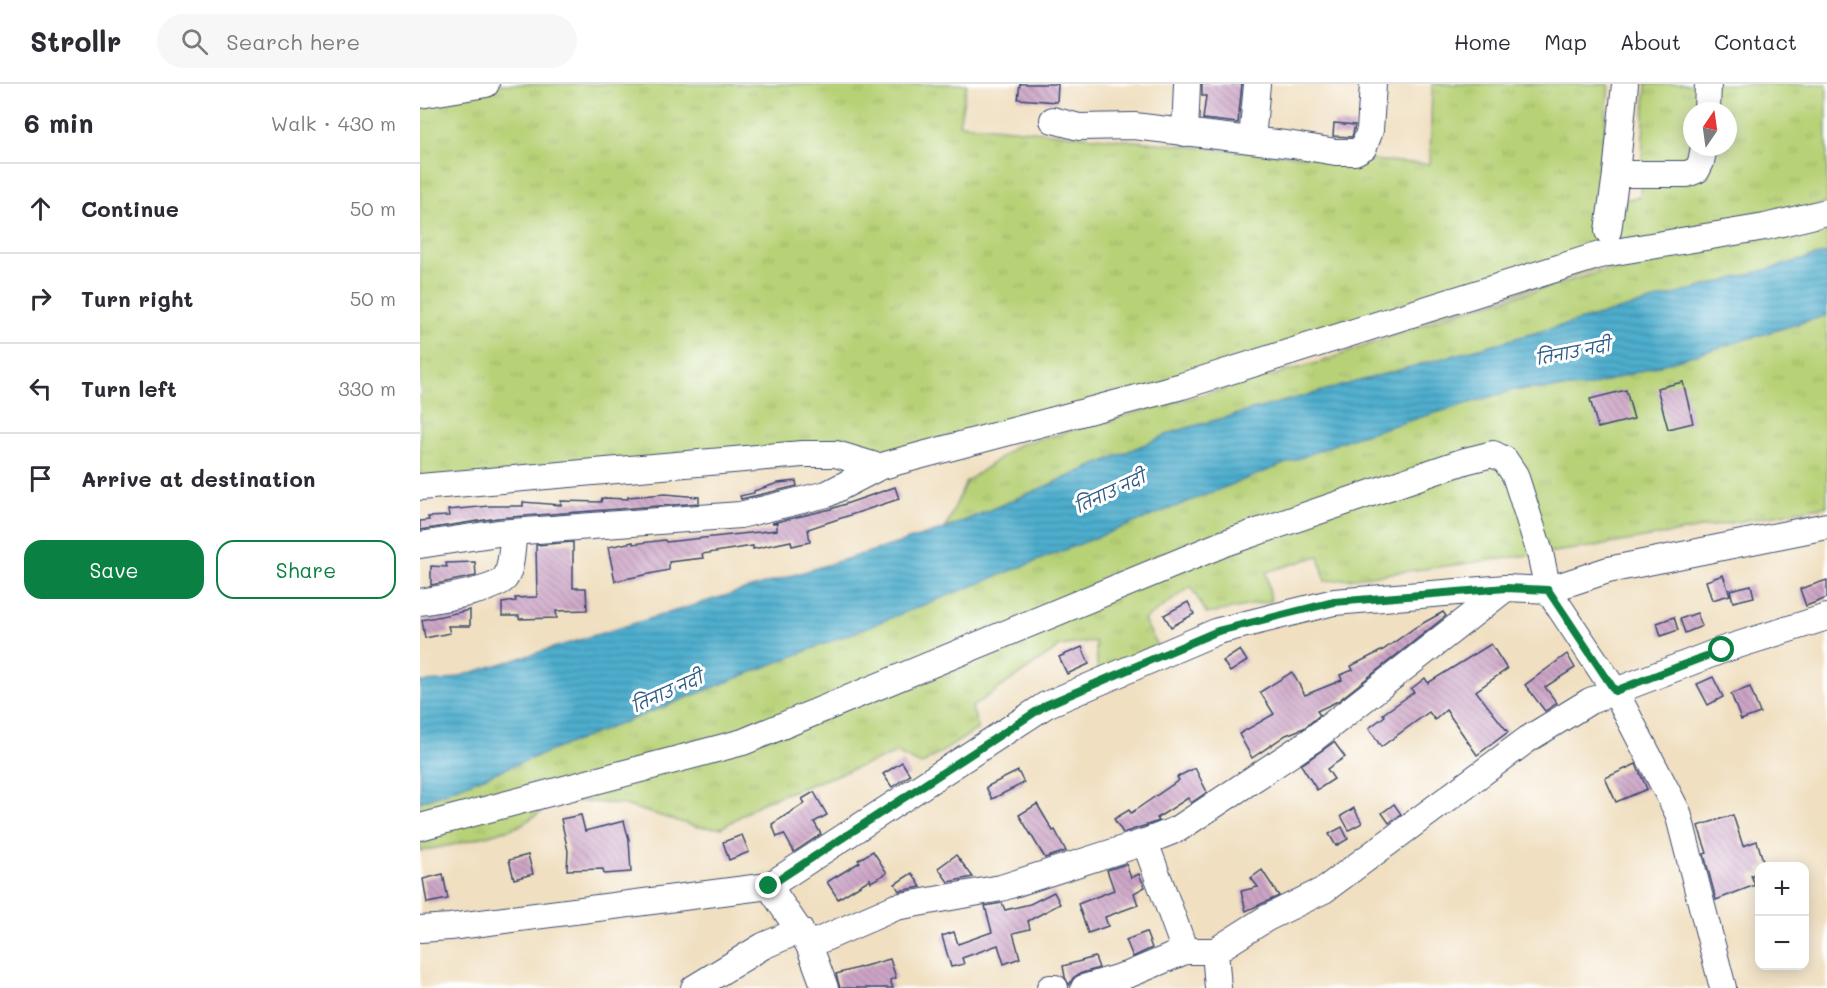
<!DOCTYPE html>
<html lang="en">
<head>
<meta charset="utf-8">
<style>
	:root { --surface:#fff; --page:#f7f7f7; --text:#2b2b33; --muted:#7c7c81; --line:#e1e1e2; --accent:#0b8043 }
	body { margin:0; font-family:Mali,"Playpen Sans Deva",sans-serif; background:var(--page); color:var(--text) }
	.controls { position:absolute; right:18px; bottom:18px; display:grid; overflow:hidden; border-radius:12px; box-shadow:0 3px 15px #0003 }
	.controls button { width:54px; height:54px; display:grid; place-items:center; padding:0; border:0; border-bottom:2px solid var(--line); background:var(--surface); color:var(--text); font:30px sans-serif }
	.compass { position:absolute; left:1263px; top:18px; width:54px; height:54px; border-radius:50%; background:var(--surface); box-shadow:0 3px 15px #0003; rotate:13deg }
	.stop { position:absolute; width:18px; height:18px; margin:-14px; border:4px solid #0b8043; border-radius:50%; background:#fff }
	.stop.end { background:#0b8043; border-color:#fff; box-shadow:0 2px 6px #0008 }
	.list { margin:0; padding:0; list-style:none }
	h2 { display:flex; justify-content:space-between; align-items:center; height:78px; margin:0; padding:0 24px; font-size:26px }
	h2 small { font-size:20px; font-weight:400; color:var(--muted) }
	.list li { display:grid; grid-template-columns:39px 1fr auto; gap:18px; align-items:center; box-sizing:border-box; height:90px; padding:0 24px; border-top:2px solid var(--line) }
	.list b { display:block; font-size:22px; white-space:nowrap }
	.list em { font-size:20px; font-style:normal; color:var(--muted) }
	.actions { display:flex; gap:12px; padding:18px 24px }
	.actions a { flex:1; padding:14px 0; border:2px solid var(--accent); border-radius:18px; text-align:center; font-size:21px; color:var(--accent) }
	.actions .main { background:var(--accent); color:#fff }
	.icon { flex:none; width:33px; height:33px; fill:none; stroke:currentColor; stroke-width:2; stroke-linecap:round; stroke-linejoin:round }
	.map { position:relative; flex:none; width:1407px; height:904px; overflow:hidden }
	header { display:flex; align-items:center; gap:36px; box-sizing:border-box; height:84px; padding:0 30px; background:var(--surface); border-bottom:2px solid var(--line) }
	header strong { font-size:28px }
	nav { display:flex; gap:33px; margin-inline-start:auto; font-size:21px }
	.search { width:420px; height:54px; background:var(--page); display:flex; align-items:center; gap:15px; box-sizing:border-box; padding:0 21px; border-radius:33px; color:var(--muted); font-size:22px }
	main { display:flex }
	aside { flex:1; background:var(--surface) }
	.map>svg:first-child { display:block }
</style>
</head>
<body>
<header>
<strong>Strollr</strong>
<div class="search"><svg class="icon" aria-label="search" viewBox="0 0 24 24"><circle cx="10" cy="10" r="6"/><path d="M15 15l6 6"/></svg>Search here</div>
<nav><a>Home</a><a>Map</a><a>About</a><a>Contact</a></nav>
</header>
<main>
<aside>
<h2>6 min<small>Walk · 430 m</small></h2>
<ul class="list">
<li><svg class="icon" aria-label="ahead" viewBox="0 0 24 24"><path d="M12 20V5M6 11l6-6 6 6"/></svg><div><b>Continue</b></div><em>50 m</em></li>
<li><svg class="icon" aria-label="right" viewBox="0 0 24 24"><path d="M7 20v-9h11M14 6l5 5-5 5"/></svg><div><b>Turn right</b></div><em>50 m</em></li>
<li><svg class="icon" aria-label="left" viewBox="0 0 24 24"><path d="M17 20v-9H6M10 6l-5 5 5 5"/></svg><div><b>Turn left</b></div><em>330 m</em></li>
<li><svg class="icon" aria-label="arrive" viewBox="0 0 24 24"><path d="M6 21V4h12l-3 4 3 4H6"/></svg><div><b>Arrive at destination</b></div></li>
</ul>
<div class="actions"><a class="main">Save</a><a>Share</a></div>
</aside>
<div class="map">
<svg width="1407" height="904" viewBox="0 0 1407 904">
	<defs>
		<pattern id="grass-tufts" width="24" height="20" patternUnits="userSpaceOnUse" patternTransform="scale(1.5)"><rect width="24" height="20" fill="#b7d176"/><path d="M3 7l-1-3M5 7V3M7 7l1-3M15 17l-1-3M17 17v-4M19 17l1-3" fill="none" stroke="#9db468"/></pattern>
		<pattern id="water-rules" width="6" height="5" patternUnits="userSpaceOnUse" patternTransform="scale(1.5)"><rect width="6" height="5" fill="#4eaecd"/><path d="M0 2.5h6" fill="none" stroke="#408eaa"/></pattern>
		<pattern id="building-back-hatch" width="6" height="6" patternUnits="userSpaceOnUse" patternTransform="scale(1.5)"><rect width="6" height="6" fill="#cda5c6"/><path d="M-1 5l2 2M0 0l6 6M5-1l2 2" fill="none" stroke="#a687a4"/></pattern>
	</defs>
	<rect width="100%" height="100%" fill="#fff"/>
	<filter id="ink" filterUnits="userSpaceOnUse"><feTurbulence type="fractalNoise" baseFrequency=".0167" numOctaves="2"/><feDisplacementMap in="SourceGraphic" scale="12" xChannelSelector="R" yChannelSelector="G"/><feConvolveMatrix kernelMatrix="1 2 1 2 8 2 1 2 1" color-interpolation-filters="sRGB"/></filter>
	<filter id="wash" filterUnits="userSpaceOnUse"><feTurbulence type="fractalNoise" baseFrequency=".008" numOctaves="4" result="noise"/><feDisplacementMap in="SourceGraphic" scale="24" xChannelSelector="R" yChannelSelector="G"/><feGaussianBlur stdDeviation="1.35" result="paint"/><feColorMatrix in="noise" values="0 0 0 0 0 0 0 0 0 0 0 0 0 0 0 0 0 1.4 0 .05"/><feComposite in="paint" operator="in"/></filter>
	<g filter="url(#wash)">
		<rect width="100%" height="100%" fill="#f0dfc0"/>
		<g fill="url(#grass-tufts)" stroke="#69806a" stroke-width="1.5" fill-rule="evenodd">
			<path d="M0,0h547l-8,40 301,29 170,11 2,-80h177l-11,120 42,-7 6,-113h181v119l-52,13 -737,218 -213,29 -405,30zM1272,27h36v36h-36z"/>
			<path d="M1407,138v31l-651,178 -231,98 21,-47 52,-37 303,-83 135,-49 159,-45 120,-30z"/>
			<path d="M1407,231v191l-229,40 -251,33 -22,2 -6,-25 -53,16 5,29 -64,13 -16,-27 -47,33 13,25 -59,27 -3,-31 -34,5 -89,61 6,22 -57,36 -24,-12 -132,48 -44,27 -24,-1 -76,-23 -60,-4 -44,27 -60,17 -37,7v-49l931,-365 162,-47 74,-3z"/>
		</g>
		<path fill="url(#water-rules)" stroke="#346e96" stroke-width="1.5" d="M1407,169v62l-240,72 -74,3 -162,48 -931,364v-120l24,-1 501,-152 231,-98z"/>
		<g id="blocks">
			<g fill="url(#building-back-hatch)">
				<path d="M600,0h38l-1,18 -39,-3z"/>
				<path d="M782,0h40l-4,39 -35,-4 3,-23h-4z"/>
				<path d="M914,39l21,2 -3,12 -19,-1z"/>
				<path d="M1263,298l10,41 -25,6 -11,-41z"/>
				<path d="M1206,306l8,29 -36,9 -8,-29z"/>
				<path d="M376,397l1,5 -56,13 -1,-3 14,-3v-2l24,-8z"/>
				<path d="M475,403l4,12 -91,30 2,13 -18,4 -1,-5 -38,8v-3l-51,8 1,4 -34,4v8l-54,11 -7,-34 25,-5v2l32,-4 1,2 111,-12v-7h-5l59,-14z"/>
				<path d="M245,410l34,3v6l-202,15 -77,12v-9l9,-1 -1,-3 21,-1 -1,-6 41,-4h34v-4l38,3v-4l40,1 1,-4 26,1v-2z"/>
				<path d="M153,458v46h13l1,22 -31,1 1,7 -38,1v-3h-17v-13l14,-2 -1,-3 22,-1 -1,-52z"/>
				<path d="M55,478l1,14 -45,9v-19l16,1 -1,-4z"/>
				<path d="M1303,491l7,20 -18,5 -6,-19z"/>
				<path d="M1407,496v18l-21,8 -6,-17z"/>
				<path d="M1331,501l3,12 -21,5 -3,-12z"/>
				<path d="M768,518l6,12 -23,13 -7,-12z"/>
				<path d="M50,526v16h-22l2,7 -25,5 -3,-18z"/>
				<path d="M1023,528l3,4 -108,85 -21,10 3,4 -16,13 -18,7 -34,23 -13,-24 35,-20 -14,-22 32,-20 13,23 37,-15 -2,-5 13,-5 -2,-4 32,-16 33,-23z"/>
				<path d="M1277,529l5,13 -17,7 -5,-14z"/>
				<path d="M1254,533l4,13 -17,6 -4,-13z"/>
				<path d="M1071,560l16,25 -31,22 32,41 -31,23 -31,-45 -11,10 -6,-8 -48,35 -12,-19 16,-12 -2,-2 31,-22 -3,-3 14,-11 3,5z"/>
				<path d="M662,563l7,17 -22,10 -8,-17z"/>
				<path d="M820,566l7,11 -17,11 -7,-11z"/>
				<path d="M1147,570l8,14 -30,19 12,16 -12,8 -20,-26z"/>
				<path d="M1293,593l10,20 -15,8 -11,-21z"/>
				<path d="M1330,603l10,26 -19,7 -10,-26z"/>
				<path d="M914,658l11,15 -18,12 7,10 -17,11 -16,-25z"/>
				<path d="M482,678l8,13 -18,12 -9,-13z"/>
				<path d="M1216,680l11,25 -31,13 -11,-24z"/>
				<path d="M775,684l12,24 -16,11 -3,-5 -31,20 2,3 -36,12 -9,-14 15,-9 2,3 48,-33 -2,-3z"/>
				<path d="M598,687l6,12 -32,16 -6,-12z"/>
				<path d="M394,708l13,23 -13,7 7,12 -27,18 -10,-18 -7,3 -5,-13 33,-21 -3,-4z"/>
				<path d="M617,720l16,27 2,-1 11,21 -21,7 -26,-43z"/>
				<path d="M974,720l7,10 -12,9 -7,-10z"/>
				<path d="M934,724l8,15 -13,7 -8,-14z"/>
				<path d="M161,731l4,16 39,-10 5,19 2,32 -27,2 -1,-5 -36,1 1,-19 -7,-32z"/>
				<path d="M1313,731l10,31 14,-5 8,26h-5v6l-9,2 4,10 -39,15 -12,-46 3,-1 -9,-27z"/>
				<path d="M922,743l6,12 -12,7 -7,-12z"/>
				<path d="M322,751l7,17 -20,8 -6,-18z"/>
				<path d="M453,767l14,22 -16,9 -1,-3 -32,20 -11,-17 33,-20 -2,-2z"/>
				<path d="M108,771l5,19 -19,5 -5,-19z"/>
				<path d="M536,771l17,22 -25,5 -10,-14z"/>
				<path d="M706,780l5,14 8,-4 6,13 -11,6 4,12 -33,12 3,9 -20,7 -10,-29 36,-14 -7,-20z"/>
				<path d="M842,786l17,26 -33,15 -5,-20 17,-4 -7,-9z"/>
				<path d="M492,789l9,14 -22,4 -4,-7z"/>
				<path d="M23,790l5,25 -21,4 -4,-24z"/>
				<path d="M634,808l6,12 -32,17 2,8 -17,4 7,25 -16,6 -6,-19 -36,13 2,6 -13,3 -9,-31 12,-4 4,12 34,-12 -7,-26 17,-3 3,7 25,-6z"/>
				<path d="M726,848l6,16 -19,9 -7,-17z"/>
				<path d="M675,873l4,11 -20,6 -6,4 -4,7 -4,-8 -2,-11z"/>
				<path d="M470,875l6,19 -6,2 3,8h-53l-4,-14z"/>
			</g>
		</g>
	</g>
	<g filter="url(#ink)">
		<use href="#blocks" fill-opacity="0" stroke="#3b496d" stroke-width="1.5"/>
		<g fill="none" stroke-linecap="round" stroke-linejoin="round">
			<defs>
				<g id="minor">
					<path d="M0,11l66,-11"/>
					<path d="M1287,27l1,-27"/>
					<path d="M633,36l26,7 55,-1 159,19 43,7h19l9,-5 6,-17 3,-46"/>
					<path d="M765,49l2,-49"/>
					<path d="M832,56l5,-56"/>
					<path d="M1196,90l9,-90"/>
					<path d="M1188,147l8,-57h71l10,-4 4,-8 3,-15"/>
					<path d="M0,403l382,-33h34l43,13"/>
					<path d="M0,461l78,-12 242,-18 87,-21 52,-27 17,-5 286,-76 421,-132 162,-27 62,-15"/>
					<path d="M0,518c18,-3 74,-11 85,-24 7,-9 7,-35 9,-46"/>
					<path d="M0,743l323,-85 482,-199 240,-82 28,-7 12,6 10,15 25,78 8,37 67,101 63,122 45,175"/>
					<path d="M725,758l40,109"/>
					<path d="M349,802l40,59 16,43"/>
					<path d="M0,845l30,-2 319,-41 277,-181 172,-74 116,-29 172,-14 42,2 60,-20 219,-44"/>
					<path d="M389,861l87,-38 105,-19 144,-46 33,-13 134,-89 194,-152"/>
					<path d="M795,867l3,37"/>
					<path d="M274,904l69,-42 37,-16"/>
					<path d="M630,904h5"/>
					<path d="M664,904l46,-14 55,-23h30l52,-33 57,-28 204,-151 62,-38 132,-51 105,-33"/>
				</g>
			</defs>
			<use href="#minor" stroke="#3b496d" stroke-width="28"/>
			<use href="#minor" stroke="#fff" stroke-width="26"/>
		</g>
	</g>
	<g fill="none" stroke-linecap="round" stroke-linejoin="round" filter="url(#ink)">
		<path stroke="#0b8043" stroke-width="8" d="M349,802l277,-181 172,-74 116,-29 172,-14 42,2 67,101 107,-41"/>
	</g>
	<g text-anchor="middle" stroke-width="6" stroke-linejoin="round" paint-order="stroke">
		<g font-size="16" font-style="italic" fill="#2d5b85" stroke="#fff">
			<text transform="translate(1153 268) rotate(-11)" y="6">तिनाउ नदी</text>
			<text transform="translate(690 408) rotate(-25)" y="6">तिनाउ नदी</text>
			<text transform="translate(247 608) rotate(-24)" y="6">तिनाउ नदी</text>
		</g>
	</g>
</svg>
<div class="controls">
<button>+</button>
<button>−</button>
</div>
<svg class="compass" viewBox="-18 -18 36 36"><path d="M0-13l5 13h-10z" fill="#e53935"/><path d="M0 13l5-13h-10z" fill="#7c7c81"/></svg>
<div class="stop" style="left:1302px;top:566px"></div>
<div class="stop end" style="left:349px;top:802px"></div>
</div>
</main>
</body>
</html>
